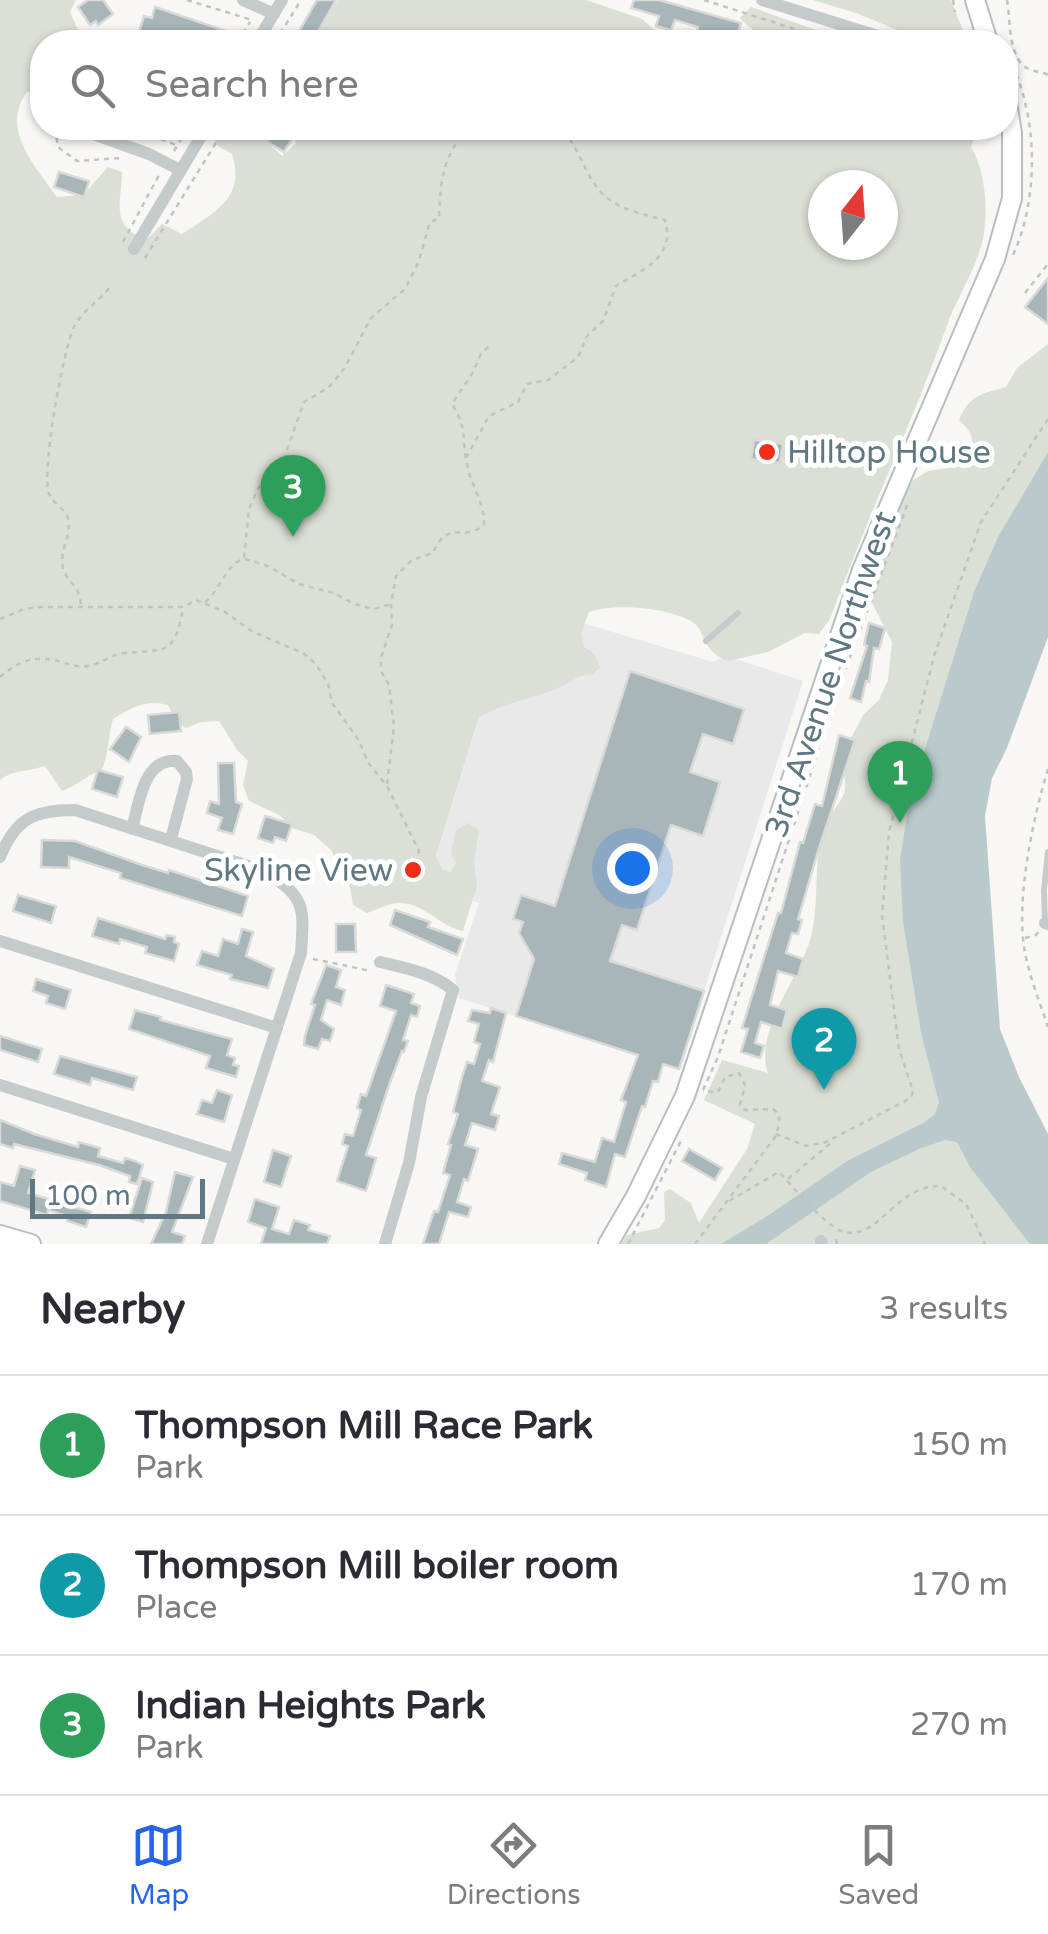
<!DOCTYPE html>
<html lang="en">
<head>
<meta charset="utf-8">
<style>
	:root { --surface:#fff; --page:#f2f2f3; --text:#2b2b33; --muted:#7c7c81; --line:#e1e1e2; --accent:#2563eb }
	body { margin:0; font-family:"Varela Round",sans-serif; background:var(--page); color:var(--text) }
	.compass { position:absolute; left:808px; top:170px; width:90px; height:90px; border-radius:50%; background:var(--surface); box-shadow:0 2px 8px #0004; rotate:17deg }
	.scale { position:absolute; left:30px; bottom:25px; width:175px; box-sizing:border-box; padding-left:10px; border:5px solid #607882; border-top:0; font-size:28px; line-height:35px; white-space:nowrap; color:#607882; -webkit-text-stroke:8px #fff; paint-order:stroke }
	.you { position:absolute; left:632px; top:868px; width:35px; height:35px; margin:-25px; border:8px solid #fff; border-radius:50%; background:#1a73e8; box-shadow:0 0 0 15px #1a73e833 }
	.badge { display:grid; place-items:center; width:65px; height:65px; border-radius:50%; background:var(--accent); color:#fff; font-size:32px; font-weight:700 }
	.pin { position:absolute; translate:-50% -82px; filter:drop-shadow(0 2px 5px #0008) }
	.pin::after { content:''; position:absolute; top:52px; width:35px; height:30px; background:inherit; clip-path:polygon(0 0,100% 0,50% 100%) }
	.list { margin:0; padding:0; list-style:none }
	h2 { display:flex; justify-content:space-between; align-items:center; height:130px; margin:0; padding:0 40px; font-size:42px }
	h2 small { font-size:32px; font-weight:400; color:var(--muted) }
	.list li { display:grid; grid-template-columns:65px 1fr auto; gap:30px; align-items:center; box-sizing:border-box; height:140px; padding:0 40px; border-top:2px solid var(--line) }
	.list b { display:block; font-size:38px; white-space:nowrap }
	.list p { margin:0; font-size:32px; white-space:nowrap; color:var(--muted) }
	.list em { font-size:32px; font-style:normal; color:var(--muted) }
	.icon { flex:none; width:55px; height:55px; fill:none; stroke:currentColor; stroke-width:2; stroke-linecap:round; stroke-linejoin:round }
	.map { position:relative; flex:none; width:1048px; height:1244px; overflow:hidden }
	.search { position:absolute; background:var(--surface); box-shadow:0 2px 8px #0004; left:30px; right:30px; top:30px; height:110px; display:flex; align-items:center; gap:25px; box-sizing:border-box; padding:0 35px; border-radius:40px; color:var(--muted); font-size:38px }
	.sheet { height:550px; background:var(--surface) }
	nav { display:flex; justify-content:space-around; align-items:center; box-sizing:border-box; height:140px; border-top:2px solid var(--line); background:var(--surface); font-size:28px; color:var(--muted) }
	nav a { display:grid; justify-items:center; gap:5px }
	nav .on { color:var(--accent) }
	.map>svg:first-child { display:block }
</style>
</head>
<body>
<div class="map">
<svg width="1048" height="1244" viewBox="0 0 1048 1244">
	<rect width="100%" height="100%" fill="#f8f7f4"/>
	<path fill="#e8e9e8" d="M517,596l59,25 137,41 14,-6 76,25 -124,388 -220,-71 -4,-24 24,-71 -52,-17z"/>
	<g fill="#dae0d5" fill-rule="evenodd">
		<path d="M0,0h76l-6,12 8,18 21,12h-57v48l-15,2c-27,37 7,72 30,105l26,-2 25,-28 14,5c-1,34 -12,52 24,68l16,-16 20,10c33,-22 64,-36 50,-80l-17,-10 -1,-16h38l30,28 14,-13 -5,-15h683l2,6 -5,13c15,24 18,68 11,96 -8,30 -26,56 -36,85 -35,98 -80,192 -116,291l-11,15 -14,-1 -37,19 -41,9c-28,-12 -20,-31 -36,-40 -25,-14 -77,-18 -102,-9l-8,21 3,14 11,7 5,13 -7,7c-14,0 -18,6 -30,12 -27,12 -57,16 -84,31l-43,139 7,14 8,2 5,-9 -5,-9 5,-24 12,-7 11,7 -5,33 3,23 -14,45c-24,-5 -40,-30 -66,-28 -9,1 -21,7 -30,10l-14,-8 -3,-18 -19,-37 -17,-15 -25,-8 -8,-11 -32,-15 -6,-16 5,-24 -11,-11 -18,-29 -18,1 -15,6 -10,-6 -8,-17c-22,-6 -36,2 -55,14 -5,18 -4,36 -12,52 -15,4 -24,15 -39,20l-17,-25c-17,6 -31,3 -45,14zM823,185h60v60h-60z"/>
		<path d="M338,0h248l56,19 18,16 17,7h-358l1,-12z"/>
		<path d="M813,0h138l16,41 -41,1 -70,-29z"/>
		<path d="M751,7l99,35c-35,1 -86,6 -110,-24z"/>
		<path d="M1048,344v190l-99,299 99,411h-427l6,-9 32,-7 6,-8 -1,-28 6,-3 21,14 8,20 48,-74 8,-25 -51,-24 18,-40 46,13c-15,-41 32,-96 43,-136 8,-32 3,-68 10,-100 8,-37 37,-33 18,-77l25,-46 15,-14 9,-20 4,-38 -24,-47 2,-18 21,-41 12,-38 10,-18 15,-9 40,-6c7,-22 8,-29 -9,-45 11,-26 23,-26 47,-33l11,-19z"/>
	</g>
	<path fill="#bacacc" d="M1048,452v185l-41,111 -15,30 -7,38 15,213 19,48 29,57v110h-18l-60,-77 -13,-25 -12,-2 -26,9 -48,23 -105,72h-45l48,-29 78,-54 78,-39 10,-8 4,-12 -18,-69 -18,-111 -3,-62 10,-63 64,-205 24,-55z"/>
	<g fill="#a8b5b9" stroke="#d9d9d7" stroke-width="2.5">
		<path d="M88,0h15l10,14 -15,11 -2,-4 -6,4 -12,-18z"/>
		<path d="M317,0h19l-24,42h-19z"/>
		<path d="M634,0h25l82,23 -6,19 -23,-7 -1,5 -15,-5 2,-8 -23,-7 -4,10 -15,-4 3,-10 -28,-8z"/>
		<path d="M155,7l71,24 -3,11h-21l-32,-9 -2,9 -31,-3 7,-23 8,2z"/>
		<path d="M233,128h52l10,6 -11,18 -26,-16 -2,5z"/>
		<path d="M59,172l30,9 -5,16 -30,-10z"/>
		<path d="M1048,278v46l-23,-17z"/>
		<path d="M754,440l29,4 -3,19 -29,-4z"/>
		<path d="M869,623l16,5 -6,21 -5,-1 -5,34 -3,-1 -5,21 -11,-4 17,-52 -3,-1z"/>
		<path d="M630,671l114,38 -11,35 -30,-10 -13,38 30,10 -17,54 -32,-11 -34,105 -15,-5 -12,36 94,30 -25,78 -16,-5 -5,18 -5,-1 -8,26 -3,-1 -17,51 -10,-3 -9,33 -21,-7 2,-7 -28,-9 3,-11 33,9 7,-24 12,4 12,-40 -5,-2 17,-45 -122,-39 18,-57 -15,-26 4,-11 -10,-3 8,-24 34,11z"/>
		<path d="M179,712l2,19 -31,3 -2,-19z"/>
		<path d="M126,727l15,10 -12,25 -19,-13z"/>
		<path d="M839,735l16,5 -36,108 -21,71 4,1 -4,14 -6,-1 -6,20 17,6 -5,18 -20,-6 -8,34 17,5 -5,19 -21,-7 -6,21 9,3 -4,12 -19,-6 7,-23 -6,-1 36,-115h3l19,-71 3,1 12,-39 7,2z"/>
		<path d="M218,763h16l2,39 6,2 -9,30 -15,-4 4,-12 -15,-5 3,-12 9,3z"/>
		<path d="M98,770l25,7 -6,20 -25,-8z"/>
		<path d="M265,816l27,8 -6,17 -11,-4 -2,6 -15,-5z"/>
		<path d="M42,840l33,1 67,24 26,8 1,-3 79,26 -6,20 -122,-38 1,-5 -52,-16v11l-28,-1z"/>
		<path d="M18,895l38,11 -5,17 -38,-12z"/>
		<path d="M395,910l35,12 -2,5 35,12 -6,16 -67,-30z"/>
		<path d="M98,918l67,21 2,-4 8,2 -1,5 5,2 -5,17 -29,-8 2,-6 -27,-8 -1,5 -27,-8z"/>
		<path d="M336,924h19l1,28h-20z"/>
		<path d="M242,929l11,3 -7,24 28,13 -6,19 -38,-9 2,-4 -35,-10 5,-14 16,5 5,-17 15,5z"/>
		<path d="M326,965l15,5 -5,17 9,3 -4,15 -14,-5 -6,20 13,9 -4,12 -8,-2 -4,10 -14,-4 1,-9 10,-31 -4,-1z"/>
		<path d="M36,979l35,11 -6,19 -19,-6 2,-7 -15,-5z"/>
		<path d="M386,985l28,9 -3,9 9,3 -3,11 -6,-2 -8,25 5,1 -4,11 -2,-1 -13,34 -23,70 10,3 -10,33 -29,-10 11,-35 -6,-2 3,-10 8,2 8,-26 -4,-2 4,-14 5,2 30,-85 -16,-5z"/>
		<path d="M491,1008l15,5 -13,49 -4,-2 -7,21 18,6 -9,27 8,2 -4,14 -23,-7 -7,22 13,4 -10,32 -4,-2 -7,23 14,5 -3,10 -19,-5 -10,32h-16l11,-33 4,1 12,-37 -7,-2 8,-28 -3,-1 10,-30 -5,-2 9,-35 5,-15 7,2 6,-20 -6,-2 5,-18 -11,-3 4,-11 18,3z"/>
		<path d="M135,1010l26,7 -1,3 72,19 -5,16 8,3 -2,7 6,1 -3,11 -30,-9 4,-12 -81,-27z"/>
		<path d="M0,1036l42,13 -4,13 -38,-12z"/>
		<path d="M60,1056l77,21 -4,13 -41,-12 -2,7 -36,-11z"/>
		<path d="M217,1090l15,5 -8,27 -27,-8 5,-14 10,3z"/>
		<path d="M0,1120l34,14 44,13 1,-5 21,6 -2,8 25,7 2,-5 10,3 8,4 -6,19 -8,-2 1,-6 -31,-11 -85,-21 -1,4 -13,-4z"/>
		<path d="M689,1149l33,19 -7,12 -33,-19z"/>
		<path d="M273,1150l18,6 -10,31 -17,-5z"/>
		<path d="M20,1166l15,4 -7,23 63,19 -5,15 -19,-6 1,-5 -20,-6 -1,5 -47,-14v-19l14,4z"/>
		<path d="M175,1172l18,5 -21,55 13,4 -3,8h-31l15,-32z"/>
		<path d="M142,1178l11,4 -10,40 -14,-4z"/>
		<path d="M255,1199l24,8 -7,22 17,5 5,-14 16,5 -2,5 22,6 -3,8h-66l5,-16 -18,-6z"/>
	</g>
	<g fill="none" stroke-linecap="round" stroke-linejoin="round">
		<defs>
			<g id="secondary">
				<path d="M975,0l13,42"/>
				<path d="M0,1235l31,9"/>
				<path d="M608,1244l28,-48 49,-100 177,-526 133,-311 17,-61v-65l-6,-37"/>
			</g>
		</defs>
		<use href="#secondary" stroke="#b7bec1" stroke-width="22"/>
		<g stroke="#c0c3c5" stroke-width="2.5" stroke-dasharray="5 5" stroke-linecap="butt">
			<path d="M187,0l65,20"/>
			<path d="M704,0l119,38"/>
			<path d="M953,0l2,12"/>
			<path d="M1007,0c4,21 0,61 24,70 6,2 12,2 17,5"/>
			<path d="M238,42l12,-20"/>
			<path d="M275,42l26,-42"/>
			<path d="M1006,46c7,20 16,40 20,61 11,46 7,107 -14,150"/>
			<path d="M55,128l3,19 19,14 45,-3"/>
			<path d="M133,128l43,17"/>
			<path d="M174,151l14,-23"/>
			<path d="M123,242l36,-67"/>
			<path d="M145,258l80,-130"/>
			<path d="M1025,293l23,-29"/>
			<path d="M466,458l23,-42 29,-14 9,-18 21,-4 30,-23 9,-21 16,-15 13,-35c25,-16 60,-27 49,-66 -22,-6 -51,-11 -66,-30 -16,-20 -21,-44 -38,-62"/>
			<path d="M245,559l23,7 31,18 35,9 20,11 20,5 17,-5"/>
			<path d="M205,602c16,-13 19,-35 39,-44l5,-49 9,-21 25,-27 21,-59 24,-14 16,-19 27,-51 34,-29 14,-28 11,-39 9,-3c1,-36 3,-64 30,-91"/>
			<path d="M81,604c-3,-21 -11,-18 -17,-33 -7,-19 9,-36 4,-53 -3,-10 -15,-14 -19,-24 -8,-23 14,-143 25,-167 9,-17 25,-26 36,-40"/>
			<path d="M0,619l24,-10 15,-2h144l13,-7 29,12 28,20 50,21 13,11 12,20 4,19 26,36 11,25 18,22 32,65 -6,17"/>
			<path d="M0,677c21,-18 38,-23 65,-14 7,2 16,5 23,3 13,-2 23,-12 37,-13 41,-4 49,4 58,-45"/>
			<path d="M842,678l66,-175"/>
			<path d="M1048,769c-15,49 -33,133 -23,184 5,25 15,50 23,74"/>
			<path d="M387,784l7,-58 -5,-41 -8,-14v-13l11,-33 -1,-21 5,-28 16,-16 21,-7c15,-35 29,-10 51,-28 0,-24 -13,-39 -17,-61 -6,-28 1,-34 -15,-60l20,-30 9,-20 9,-9"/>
			<path d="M1025,938l11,-3 3,-4"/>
			<path d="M313,959l58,12"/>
			<path d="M703,1090l15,-33 101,-309"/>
			<path d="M776,1134l30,12 20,-4 85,-44 2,-7 -14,-42 -17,-134 7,-83 45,-176 47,-134 67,-103"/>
			<path d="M788,1179l44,-37"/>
			<path d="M729,1201l50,-29c15,16 43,50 62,59 37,13 53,-46 100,-45l25,18 19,40"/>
			<path d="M836,1239l1,5"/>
			<path d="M628,1244l54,-105"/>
			<path d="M695,1244l80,-107 4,-12v-11l-6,-5 -28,1 -5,-5 5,-20 -6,-12 -14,4 -7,15 -15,-1"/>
		</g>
		<g stroke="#c5cacd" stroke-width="6">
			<path d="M706,641l32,-28"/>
			<path d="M1045,922l-1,-32 4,-38"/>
		</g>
		<g stroke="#c5cacd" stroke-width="12">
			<path d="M243,0l31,14"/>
			<path d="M762,0l135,42"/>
			<path d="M257,42l25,-42"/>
			<path d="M85,131l64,23 31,16"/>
			<path d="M134,249l72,-121"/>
			<path d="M132,829c7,-25 11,-71 45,-68l9,11 1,7 -16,60"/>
			<path d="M0,857c16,-39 34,-47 75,-47l192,62c39,27 37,35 34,81l-94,291"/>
			<path d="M1045,923l3,1"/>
			<path d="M0,941l277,87"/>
			<path d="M380,962c25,6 53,11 73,28l-32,107 -12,66 -24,81"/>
			<path d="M0,1085l234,74"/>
			<path d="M821,1241l1,3"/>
		</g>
		<use href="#secondary" stroke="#fff" stroke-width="18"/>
	</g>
	<g fill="#f12c1b" stroke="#fff" stroke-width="4">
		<circle cx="767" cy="452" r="10"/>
		<circle cx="413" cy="870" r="10"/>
	</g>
	<g text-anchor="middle" stroke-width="10" stroke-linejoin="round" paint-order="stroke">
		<g font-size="32" fill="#607882" stroke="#fff" text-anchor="start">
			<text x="787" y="463">Hilltop House</text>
			<text x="393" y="881" text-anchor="end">Skyline View</text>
		</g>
		<g font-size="32" fill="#607882" stroke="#fff">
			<text transform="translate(830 674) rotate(-71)" y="11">3rd Avenue Northwest</text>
		</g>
	</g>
</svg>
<svg class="compass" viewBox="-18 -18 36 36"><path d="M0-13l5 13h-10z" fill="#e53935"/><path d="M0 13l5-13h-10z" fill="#7c7c81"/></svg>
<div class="scale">100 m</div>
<div class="you"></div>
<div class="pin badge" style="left:900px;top:823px;background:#2e9e5b">1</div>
<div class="pin badge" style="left:824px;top:1090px;background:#0f9aa8">2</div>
<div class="pin badge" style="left:293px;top:537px;background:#2e9e5b">3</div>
<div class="search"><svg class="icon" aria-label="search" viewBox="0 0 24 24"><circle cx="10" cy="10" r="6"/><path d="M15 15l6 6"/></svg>Search here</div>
</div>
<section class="sheet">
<h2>Nearby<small>3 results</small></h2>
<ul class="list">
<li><span class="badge" style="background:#2e9e5b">1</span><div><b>Thompson Mill Race Park</b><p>Park</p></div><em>150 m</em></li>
<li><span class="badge" style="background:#0f9aa8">2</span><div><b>Thompson Mill boiler room</b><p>Place</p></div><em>170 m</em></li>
<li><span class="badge" style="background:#2e9e5b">3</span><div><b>Indian Heights Park</b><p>Park</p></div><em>270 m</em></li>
</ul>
</section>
<nav>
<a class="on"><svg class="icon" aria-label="map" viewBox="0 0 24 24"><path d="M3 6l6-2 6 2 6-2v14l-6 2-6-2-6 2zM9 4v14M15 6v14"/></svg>Map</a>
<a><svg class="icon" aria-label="directions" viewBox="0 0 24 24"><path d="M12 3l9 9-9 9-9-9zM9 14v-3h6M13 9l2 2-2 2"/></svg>Directions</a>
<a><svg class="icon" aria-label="saved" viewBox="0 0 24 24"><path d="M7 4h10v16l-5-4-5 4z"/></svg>Saved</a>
</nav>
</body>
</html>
